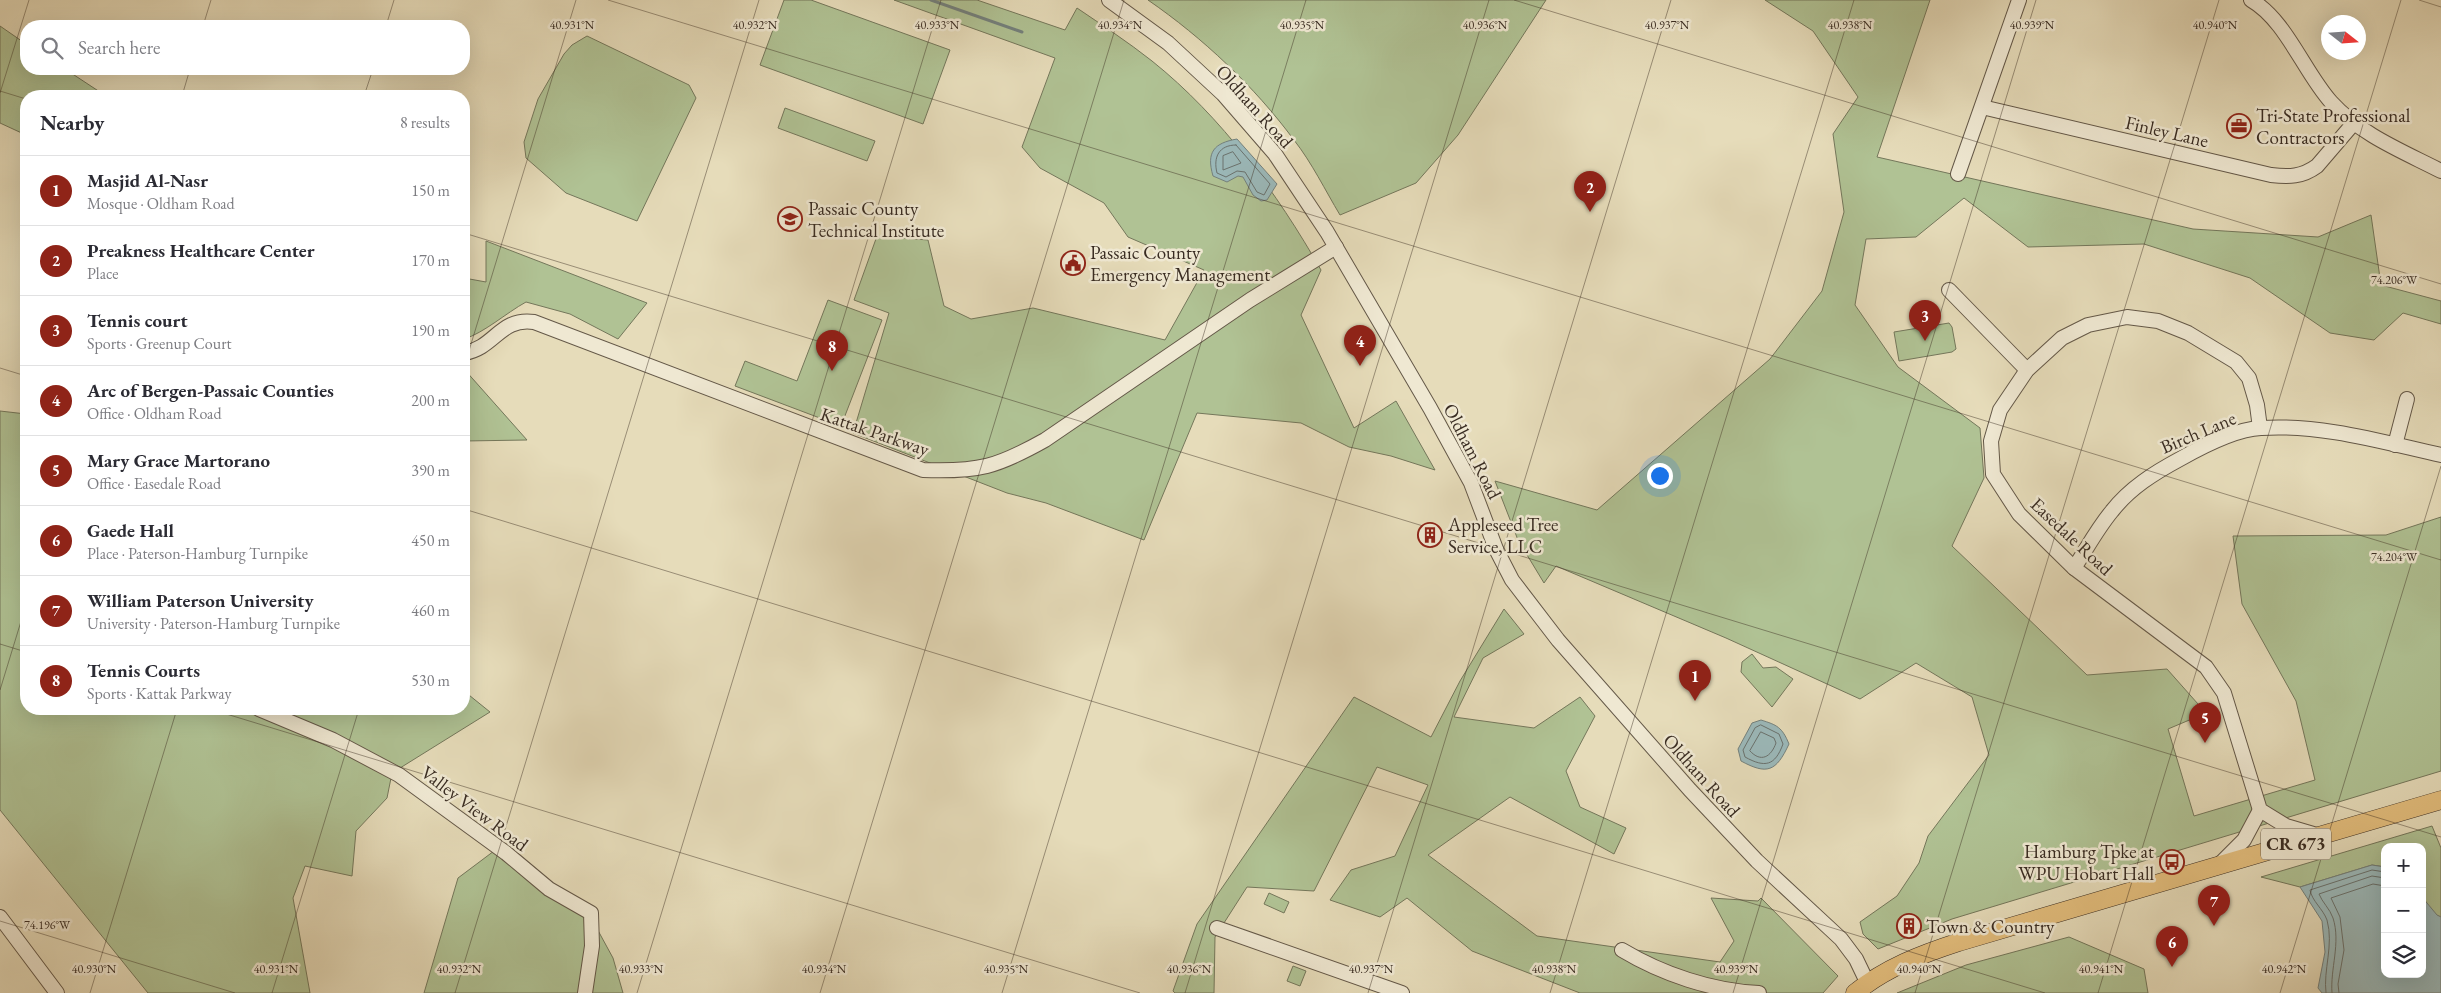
<!DOCTYPE html>
<html lang="en">
<head>
<meta charset="utf-8">
<style>
	:root { --surface:#fff; --page:#f2f2f3; --text:#2b2b33; --muted:#7c7c81; --line:#e1e1e2; --accent:#8f2418 }
	body { margin:0; font-family:"EB Garamond",serif; background:var(--page); color:var(--text) }
	.controls { position:absolute; right:15px; bottom:15px; display:grid; overflow:hidden; border-radius:10px; box-shadow:0 5px 20px #0002 }
	.controls button { width:45px; height:45px; display:grid; place-items:center; padding:0; border:0; border-bottom:1px solid var(--line); background:var(--surface); color:var(--text); font:25px sans-serif }
	.compass { position:absolute; left:2321px; top:15px; width:45px; height:45px; border-radius:50%; background:var(--surface); box-shadow:0 5px 20px #0002; rotate:107deg }
	.you { position:absolute; left:1659px; top:475px; width:18px; height:18px; margin:-12px; border:4px solid #fff; border-radius:50%; background:#1a73e8; box-shadow:0 0 0 8px #1a73e833 }
	.badge { display:grid; place-items:center; width:32px; height:32px; border-radius:50%; background:var(--accent); color:#fff; font-size:16px; font-weight:700 }
	.pin { position:absolute; translate:-50% -41px; filter:drop-shadow(0 1px 2px #0008) }
	.pin::after { content:''; position:absolute; top:26px; width:18px; height:15px; background:inherit; clip-path:polygon(0 0,100% 0,50% 100%) }
	.list { margin:0; padding:0; list-style:none }
	h2 { display:flex; justify-content:space-between; align-items:center; height:65px; margin:0; padding:0 20px; font-size:21px }
	h2 small { font-size:16px; font-weight:400; color:var(--muted) }
	.list li { display:grid; grid-template-columns:32px 1fr auto; gap:15px; align-items:center; box-sizing:border-box; height:70px; padding:0 20px; border-top:1px solid var(--line) }
	.list b { display:block; font-size:19px; white-space:nowrap }
	.list p { margin:0; font-size:16px; white-space:nowrap; color:var(--muted) }
	.list em { font-size:16px; font-style:normal; color:var(--muted) }
	.icon { flex:none; width:28px; height:28px; fill:none; stroke:currentColor; stroke-width:2; stroke-linecap:round; stroke-linejoin:round }
	.map { position:relative; flex:none; width:2441px; height:993px; overflow:hidden }
	.search { position:absolute; background:var(--surface); box-shadow:0 5px 20px #0002; left:20px; top:20px; width:450px; height:55px; display:flex; align-items:center; gap:12px; box-sizing:border-box; padding:0 18px; border-radius:20px; color:var(--muted); font-size:19px }
	.panel { position:absolute; background:var(--surface); box-shadow:0 5px 20px #0002; left:20px; top:90px; width:450px; height:625px; border-radius:20px }
	.map>svg:first-child { display:block }
</style>
</head>
<body>
<div class="map">
<svg width="2441" height="993" viewBox="0 0 2441 993">
	<rect width="100%" height="100%" fill="#e6dcba"/>
	<filter id="stains"><feTurbulence type="fractalNoise" baseFrequency=".004" numOctaves="4"/><feColorMatrix values="0 0 0 0 .2 0 0 0 0 .09 0 0 0 0 .02 0 0 0 .5 -.17"/></filter>
	<radialGradient id="worn" r=".72"><stop offset=".6" stop-color="#630" stop-opacity="0"/><stop offset="1" stop-color="#630" stop-opacity=".3"/></radialGradient>
	<g fill="#b0c294" stroke="#74775b">
		<path d="M784,0h27l139,50 -27,74 -163,-59z"/>
		<path d="M894,0h83l88,30 12,-22c25,17 51,34 75,53 70,56 125,132 169,209l-20,45 53,113 42,-27 39,69 -44,-14 -42,-9 -48,-24 -104,-10 -53,127 -98,-37 -39,-10 -154,-60 36,-120 -35,-13 23,-64 51,4 16,66 27,13 62,-11 132,32 39,-70 -76,-33 -24,-34 -64,-35 -18,-21 33,-89z"/>
		<path d="M1148,0h398l-88,135 -42,48 -76,32c-15,-25 -28,-52 -46,-75 -40,-54 -91,-102 -146,-140z"/>
		<path d="M1765,0h165l-53,157 316,72 125,8 53,-22 10,70 60,16v23l-38,-11 -29,27 -44,-7 -80,-55 -106,-34 -116,3 -64,-49 -48,39 -50,2 -11,66 43,62 82,61 4,50 -32,68 135,129 80,-6 39,44 -38,16 26,87 121,-36 -19,-79 -54,-97 -9,-68 153,-1 55,-18v254l-489,148 -74,30 -15,-15 -3,-12 37,-26 22,-33 9,-27 61,-81 -17,-58 -56,-34 -56,36 -134,-61 -170,-72 -12,17 -26,-43 -23,-59 102,29 173,-151 52,-68 22,-79 -11,-78 25,-37 -45,-66z"/>
		<path d="M0,26l26,18v25h39l41,27h-80v39l-26,-12z"/>
		<path d="M587,36l102,49 7,13 -59,123 -71,-28 -40,-35 -2,-16 14,-43 26,-45 8,-9z"/>
		<path d="M785,108l90,33 -8,20 -89,-33z"/>
		<path d="M486,241l161,62 -29,36 -48,-25 -44,-12c-20,11 -42,31 -62,37v-61l22,4z"/>
		<path d="M828,300l54,20 -41,106 -106,-40 10,-25 52,20z"/>
		<path d="M1949,323l3,4 4,22 -4,3 -53,9 -5,-29z"/>
		<path d="M464,369l63,71 -63,1z"/>
		<path d="M0,411l26,3v295h438v-18l26,21 -98,61 -5,25 -31,33 -4,45 -47,-10 -12,32 17,95h-162l-148,-183z"/>
		<path d="M1504,609l20,25 -41,24 -29,59 80,11 46,-31 15,19 -29,55 14,36 46,21 -12,26 -104,-57 -82,58 109,81 183,26 14,-21 -23,-43 47,3 3,-3 77,78 -15,17h-243l-108,-42 -65,-53 -27,19 -50,-17 21,-30 44,-14 33,-71 -51,-18 -63,124 -67,-4 -32,50 -1,56h-39l-2,-2 24,-67 157,-227 77,40 29,-56z"/>
		<path d="M1752,654l11,14 13,-1 17,12 -21,28 -31,-35 1,-10z"/>
		<path d="M2432,826l9,22v69c-25,-8 -19,-50 -19,-70h-37v20l-13,-2 -72,22 -39,-10z"/>
		<path d="M498,848l97,77 18,33 10,35h-199l34,-115z"/>
		<path d="M1269,893l20,9 -5,11 -20,-9z"/>
		<path d="M2069,937l75,32 4,24h-251l69,-28z"/>
		<path d="M1293,966l13,5 -6,15 -13,-5z"/>
	</g>
	<g fill="#9bb9ba" stroke="#74817d">
		<path d="M1237,139l40,45 -10,16 -6,1 -8,-6 -10,-18 -5,-1 -11,6 -14,-6c-7,-24 1,-33 24,-37z"/>
		<path d="M1761,720c16,5 21,7 28,24 -13,28 -22,31 -48,17l-3,-12 14,-26z"/>
		<path d="M2372,865l13,2v107h37v-77l15,18 4,2v76h-119l-4,-5 7,-36 -3,-31 -22,-34z"/>
	</g>
	<g fill="none" stroke-linecap="round" stroke-linejoin="round">
		<g stroke="#6a726e" stroke-width="1">
			<path d="M1236,145l34,39 -6,11 -7,-3 -12,-20 -8,-1 -11,6 -9,-4c-4,-16 2,-28 19,-28z"/>
			<path d="M1233,152l8,11 -18,7v-14z"/>
			<path d="M1761,725l18,9 4,10c-8,22 -18,24 -38,13l-2,-7 12,-22z"/>
			<path d="M1761,732l13,6 2,5c-5,14 -15,20 -26,8z"/>
			<path d="M2326,993c-3,-23 8,-48 1,-73 -4,-11 -15,-19 -17,-30l62,-20 13,2"/>
			<path d="M2332,993c-2,-24 9,-50 1,-75 -3,-9 -11,-16 -14,-24l53,-18 13,2"/>
			<path d="M2339,993l-1,-9 6,-34 -4,-33 -9,-19 42,-14 12,2"/>
		</g>
		<path stroke="#74817d" stroke-width="3" d="M931,0l91,32"/>
		<defs>
			<g id="minor">
				<path d="M1109,0l59,43 55,51 52,60 52,78 103,176 41,75 25,66 16,31 46,60 132,150 67,71 84,78 15,20 12,25"/>
				<path d="M2251,0c35,20 53,72 80,102 30,33 71,49 110,69"/>
				<path d="M1982,107l289,68c18,2 31,2 46,-9l36,-42"/>
				<path d="M1958,174l61,-174"/>
				<path d="M1949,290l78,80"/>
				<path d="M464,353c31,-5 36,-36 70,-31l389,148c56,2 74,-3 122,-30l205,-140 86,-53"/>
				<path d="M2260,428l-3,-23 -8,-27 -13,-16 -48,-29 -30,-12 -31,-4 -39,8 -26,13 -35,32 -27,40 -9,31 2,33 26,40 55,54 132,99 18,26 36,117 26,16 34,10"/>
				<path d="M2395,445l12,-46"/>
				<path d="M2074,568c12,-18 23,-39 38,-57 18,-23 42,-38 68,-52 23,-13 55,-30 81,-31 61,-4 121,14 180,27"/>
				<path d="M259,709l74,31 66,35 107,78 43,36 42,24 1,33 -7,47"/>
				<path d="M2219,865l25,-25 16,-30"/>
				<path d="M0,917l57,76"/>
				<path d="M1217,928l185,65"/>
				<path d="M1622,950c40,24 90,41 137,43"/>
			</g>
			<path id="major" d="M1855,993c30,-25 67,-39 104,-51l482,-142"/>
		</defs>
		<use href="#minor" stroke="#645848" stroke-width="16"/>
		<use href="#major" stroke="#392c22" stroke-width="19"/>
		<use href="#minor" stroke="#efe8d2" stroke-width="14"/>
		<use href="#major" stroke="#e3be7d" stroke-width="18"/>
	</g>
	<path fill="none" stroke="#392c22" stroke-width="1" stroke-opacity="0.45" d="M608,0l1833,560M1514,0l927,284M2419,0l22,7M203,26l8,-26M386,26l8,-26M0,91l26,8M0,93l29,-93M182,96l8,-27M364,96l9,-27M464,233l1977,604M464,367l112,-367M0,368l26,8M464,509l1581,484M0,644l26,8M0,690l26,-85M210,709l930,284M0,921l235,72M90,993l87,-284M272,993l87,-284M455,993l304,-993M637,993l304,-993M820,993l304,-993M1002,993l304,-993M1185,993l304,-993M1368,993l303,-993M1550,993l304,-993M1733,993l303,-993M1915,993l304,-993M2098,993l303,-993M2280,993l161,-527"/>
	<defs>
		<symbol id="office-ring" viewBox="-11 -11 22 22"><circle r="9.5" fill="#efe8d2" stroke="#8f2418" stroke-width="1.5"/><path d="M-6-3h4V-5.5h4V-3h4V5H-6ZM-1-4.5V-3h2v-1.5ZM-6 0V1H6V0Z" fill="#8f2418"/></symbol>
		<symbol id="school-ring" viewBox="-11 -11 22 22"><circle r="9.5" fill="#efe8d2" stroke="#8f2418" stroke-width="1.5"/><path d="M0-5L7-2L0 1L-7-2ZM-4 1L0 2.5L4 1V4Q0 6-4 4Z" fill="#8f2418"/></symbol>
		<symbol id="civic-ring" viewBox="-11 -11 22 22"><circle r="9.5" fill="#efe8d2" stroke="#8f2418" stroke-width="1.5"/><path d="M-.6-6.5H3V-4.5H.6V-3L4-1V1h2V6H-6V1h2V-1L-.6-3ZM-1.2 2.5V6h2.4V2.5Z" fill="#8f2418"/></symbol>
		<symbol id="building-ring" viewBox="-11 -11 22 22"><circle r="9.5" fill="#efe8d2" stroke="#8f2418" stroke-width="1.5"/><path d="M-4-6H4V6H1V3H-1V6H-4ZM-2.5-4.3h1.7v1.8h-1.7ZM.8-4.3h1.7v1.8H.8ZM-2.5-1h1.7V.8h-1.7ZM.8-1h1.7V.8H.8Z" fill="#8f2418"/></symbol>
		<symbol id="bus-ring" viewBox="-11 -11 22 22"><circle r="9.5" fill="#efe8d2" stroke="#8f2418" stroke-width="1.5"/><path d="M-5-6H5V4H4V6H2V4H-2V6H-4V4H-5ZM-3.5-4V0h7V-4ZM-3.5 1.2v1.5H-2V1.2ZM2 1.2v1.5H3.5V1.2Z" fill="#8f2418"/></symbol>
	</defs>
	<g fill-rule="evenodd">
		<use href="#office-ring" x="2225" y="112" width="28" height="28"/>
		<use href="#school-ring" x="776" y="205" width="28" height="28"/>
		<use href="#civic-ring" x="1059" y="249" width="28" height="28"/>
		<use href="#building-ring" x="1416" y="521" width="28" height="28"/>
		<use href="#bus-ring" x="2158" y="848" width="28" height="28"/>
		<use href="#building-ring" x="1895" y="912" width="28" height="28"/>
	</g>
	<g text-anchor="middle" stroke-width="5" stroke-linejoin="round" paint-order="stroke">
		<rect fill="#efe8d2" stroke="#706457" stroke-width="1" x="2261" y="828.5" width="70" height="31" rx="4"/>
		<g font-size="18" font-weight="bold" fill="#392c22">
			<text x="2296" y="850">CR 673</text>
		</g>
		<g font-size="19" fill="#392c22" stroke="#efe8d2">
			<text transform="translate(1255 106) rotate(48)" y="7">Oldham Road</text>
			<text transform="translate(2167 131) rotate(13)" y="7">Finley Lane</text>
			<text transform="translate(875 431) rotate(19)" y="7">Kattak Parkway</text>
			<text transform="translate(2198 432) rotate(-23)" y="7">Birch Lane</text>
			<text transform="translate(1473 451) rotate(63)" y="7">Oldham Road</text>
			<text transform="translate(2072 536) rotate(43)" y="7">Easedale Road</text>
			<text transform="translate(1702 775) rotate(48)" y="7">Oldham Road</text>
			<text transform="translate(475 808) rotate(37)" y="7">Valley View Road</text>
		</g>
		<g font-size="19" fill="#392c22" stroke="#efe8d2" text-anchor="start">
			<text x="2256" y="122">Tri-State Professional<tspan x="2256" dy="22">Contractors</tspan></text>
			<text x="808" y="215">Passaic County<tspan x="808" dy="22">Technical Institute</tspan></text>
			<text x="1090" y="259">Passaic County<tspan x="1090" dy="22">Emergency Management</tspan></text>
			<text x="1448" y="531">Appleseed Tree<tspan x="1448" dy="22">Service, LLC</tspan></text>
			<text x="2154" y="858" text-anchor="end">Hamburg Tpke at<tspan x="2154" dy="22">WPU Hobart Hall</tspan></text>
			<text x="1926" y="933">Town &amp; Country</text>
		</g>
	</g>
	<g font-size="12" text-anchor="middle" fill="#392c22" stroke="#efe8d2" stroke-width="5" stroke-linejoin="round" paint-order="stroke">
		<text x="572" y="29">40.931°N</text>
		<text x="755" y="29">40.932°N</text>
		<text x="937" y="29">40.933°N</text>
		<text x="1120" y="29">40.934°N</text>
		<text x="1302" y="29">40.935°N</text>
		<text x="1485" y="29">40.936°N</text>
		<text x="1667" y="29">40.937°N</text>
		<text x="1850" y="29">40.938°N</text>
		<text x="2032" y="29">40.939°N</text>
		<text x="2215" y="29">40.940°N</text>
		<text x="2394" y="284">74.206°W</text>
		<text x="2394" y="561">74.204°W</text>
		<text x="47" y="929">74.196°W</text>
		<text x="94" y="973">40.930°N</text>
		<text x="276" y="973">40.931°N</text>
		<text x="459" y="973">40.932°N</text>
		<text x="641" y="973">40.933°N</text>
		<text x="824" y="973">40.934°N</text>
		<text x="1006" y="973">40.935°N</text>
		<text x="1189" y="973">40.936°N</text>
		<text x="1371" y="973">40.937°N</text>
		<text x="1554" y="973">40.938°N</text>
		<text x="1736" y="973">40.939°N</text>
		<text x="1919" y="973">40.940°N</text>
		<text x="2101" y="973">40.941°N</text>
		<text x="2284" y="973">40.942°N</text>
	</g>
	<rect width="100%" height="100%" filter="url(#stains)"/>
	<rect width="100%" height="100%" fill="url(#worn)"/>
</svg>
<div class="controls">
<button>+</button>
<button>−</button>
<button><svg class="icon" aria-label="layers" viewBox="0 0 24 24"><path d="M12 4l9 5-9 5-9-5zM3 14l9 5 9-5"/></svg></button>
</div>
<svg class="compass" viewBox="-18 -18 36 36"><path d="M0-13l5 13h-10z" fill="#e53935"/><path d="M0 13l5-13h-10z" fill="#7c7c81"/></svg>
<div class="you"></div>
<div class="pin badge" style="left:1695px;top:701px">1</div>
<div class="pin badge" style="left:1590px;top:212px">2</div>
<div class="pin badge" style="left:1925px;top:341px">3</div>
<div class="pin badge" style="left:1360px;top:366px">4</div>
<div class="pin badge" style="left:2205px;top:743px">5</div>
<div class="pin badge" style="left:2172px;top:967px">6</div>
<div class="pin badge" style="left:2214px;top:926px">7</div>
<div class="pin badge" style="left:832px;top:371px">8</div>
<div class="search"><svg class="icon" aria-label="search" viewBox="0 0 24 24"><circle cx="10" cy="10" r="6"/><path d="M15 15l6 6"/></svg>Search here</div>
<section class="panel">
<h2>Nearby<small>8 results</small></h2>
<ul class="list">
<li><span class="badge">1</span><div><b>Masjid Al-Nasr</b><p>Mosque · Oldham Road</p></div><em>150 m</em></li>
<li><span class="badge">2</span><div><b>Preakness Healthcare Center</b><p>Place</p></div><em>170 m</em></li>
<li><span class="badge">3</span><div><b>Tennis court</b><p>Sports · Greenup Court</p></div><em>190 m</em></li>
<li><span class="badge">4</span><div><b>Arc of Bergen-Passaic Counties</b><p>Office · Oldham Road</p></div><em>200 m</em></li>
<li><span class="badge">5</span><div><b>Mary Grace Martorano</b><p>Office · Easedale Road</p></div><em>390 m</em></li>
<li><span class="badge">6</span><div><b>Gaede Hall</b><p>Place · Paterson-Hamburg Turnpike</p></div><em>450 m</em></li>
<li><span class="badge">7</span><div><b>William Paterson University</b><p>University · Paterson-Hamburg Turnpike</p></div><em>460 m</em></li>
<li><span class="badge">8</span><div><b>Tennis Courts</b><p>Sports · Kattak Parkway</p></div><em>530 m</em></li>
</ul>
</section>
</div>
</body>
</html>
